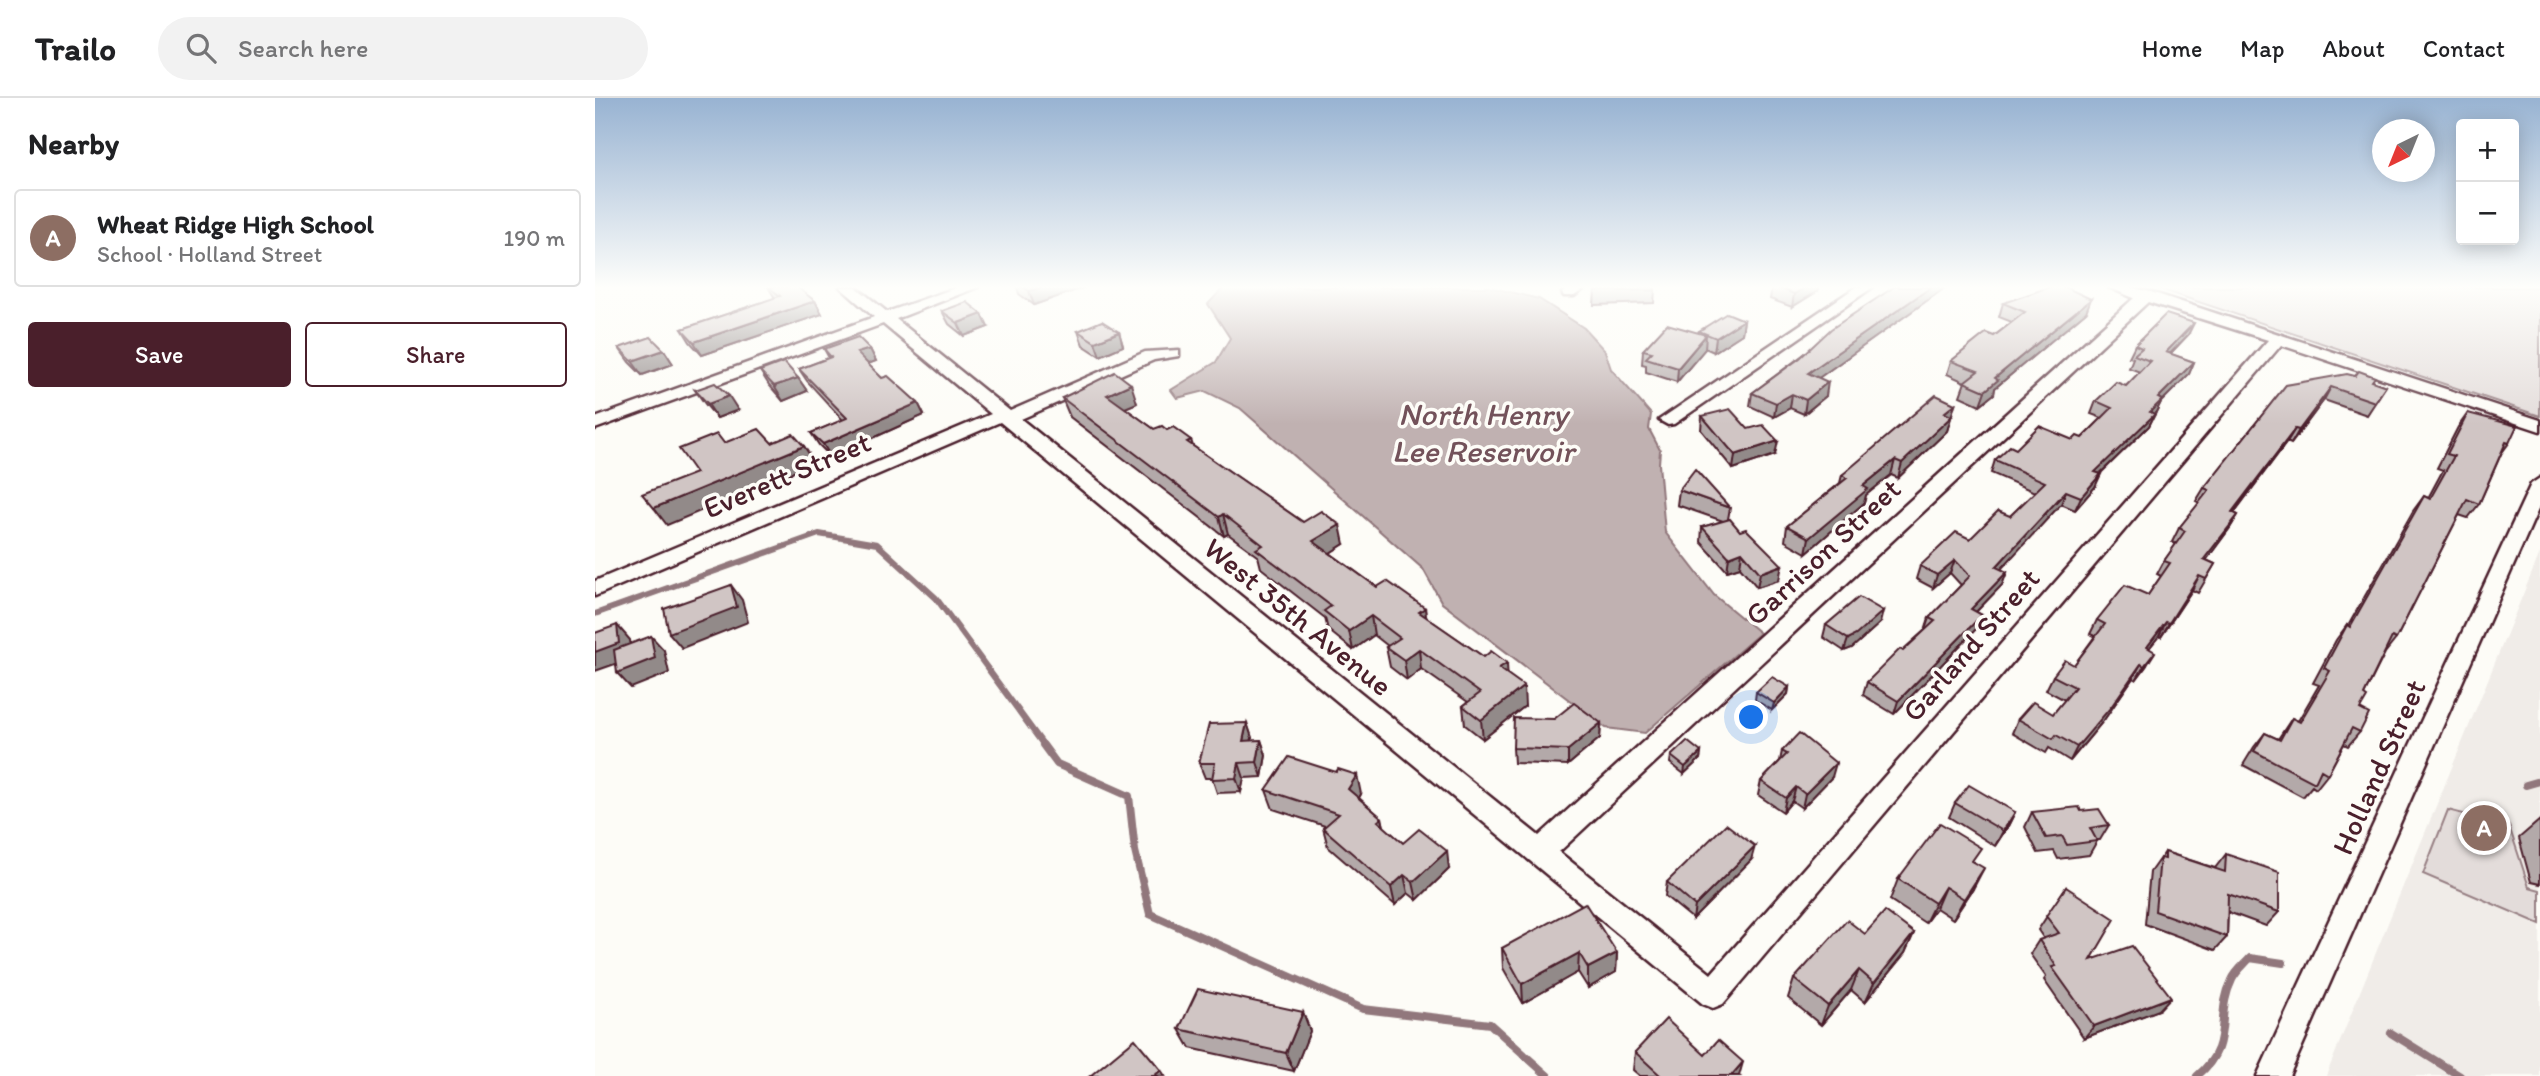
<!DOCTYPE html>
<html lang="en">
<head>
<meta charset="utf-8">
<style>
	:root { --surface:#fff; --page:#f2f2f2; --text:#202124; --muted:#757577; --line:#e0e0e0; --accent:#4a1f2b }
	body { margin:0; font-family:Itim,sans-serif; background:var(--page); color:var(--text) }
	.controls { position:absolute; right:21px; top:21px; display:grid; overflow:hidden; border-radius:7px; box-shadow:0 4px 18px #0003 }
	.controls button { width:63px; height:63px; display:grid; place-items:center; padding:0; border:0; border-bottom:2px solid var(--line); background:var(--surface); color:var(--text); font:35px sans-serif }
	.compass { position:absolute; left:1777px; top:21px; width:63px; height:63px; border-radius:50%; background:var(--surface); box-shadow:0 4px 18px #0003; rotate:223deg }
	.you { position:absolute; left:1157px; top:620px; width:24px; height:24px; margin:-18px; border:5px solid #fff; border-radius:50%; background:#1a73e8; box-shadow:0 0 0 10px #1a73e833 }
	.badge { display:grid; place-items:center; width:46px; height:46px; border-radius:50%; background:var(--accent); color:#fff; font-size:23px; font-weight:700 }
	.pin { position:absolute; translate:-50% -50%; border:4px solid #fff; box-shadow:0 2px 7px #0006 }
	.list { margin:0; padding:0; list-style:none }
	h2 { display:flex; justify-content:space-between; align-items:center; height:91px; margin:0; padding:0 28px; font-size:30px }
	h2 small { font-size:23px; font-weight:400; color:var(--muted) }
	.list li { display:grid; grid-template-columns:46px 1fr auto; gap:21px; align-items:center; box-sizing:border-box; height:98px; margin:0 14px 14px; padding:0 14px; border:2px solid var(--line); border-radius:7px }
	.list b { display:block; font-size:26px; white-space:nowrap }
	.list p { margin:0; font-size:23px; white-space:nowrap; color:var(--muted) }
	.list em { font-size:23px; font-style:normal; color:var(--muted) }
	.actions { display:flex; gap:14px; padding:21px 28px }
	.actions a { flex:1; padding:16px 0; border:2px solid var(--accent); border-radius:7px; text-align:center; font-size:24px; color:var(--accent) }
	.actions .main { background:var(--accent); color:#fff }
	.icon { flex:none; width:38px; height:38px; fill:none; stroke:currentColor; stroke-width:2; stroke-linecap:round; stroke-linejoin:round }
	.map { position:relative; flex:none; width:1945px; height:978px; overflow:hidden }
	header { display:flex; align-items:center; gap:42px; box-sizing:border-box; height:98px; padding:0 35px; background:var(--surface); border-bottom:2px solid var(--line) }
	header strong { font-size:33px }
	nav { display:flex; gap:38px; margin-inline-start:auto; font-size:24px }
	.search { width:490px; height:63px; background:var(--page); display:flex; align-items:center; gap:18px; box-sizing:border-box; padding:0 24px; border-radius:38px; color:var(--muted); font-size:26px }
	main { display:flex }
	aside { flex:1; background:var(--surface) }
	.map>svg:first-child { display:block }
</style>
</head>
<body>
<header>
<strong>Trailo</strong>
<div class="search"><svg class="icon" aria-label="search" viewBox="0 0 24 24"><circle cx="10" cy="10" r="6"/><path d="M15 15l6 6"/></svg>Search here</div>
<nav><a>Home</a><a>Map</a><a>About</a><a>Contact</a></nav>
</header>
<main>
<aside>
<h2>Nearby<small></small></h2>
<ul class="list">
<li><span class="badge" style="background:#8d6e63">A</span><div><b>Wheat Ridge High School</b><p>School · Holland Street</p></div><em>190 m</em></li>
</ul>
<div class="actions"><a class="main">Save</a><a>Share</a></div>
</aside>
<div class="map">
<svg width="1945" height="978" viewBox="0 0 1945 978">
	<rect width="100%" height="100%" fill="#fdfcf7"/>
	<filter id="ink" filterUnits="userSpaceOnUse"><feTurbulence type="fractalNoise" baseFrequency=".0143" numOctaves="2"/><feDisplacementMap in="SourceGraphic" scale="14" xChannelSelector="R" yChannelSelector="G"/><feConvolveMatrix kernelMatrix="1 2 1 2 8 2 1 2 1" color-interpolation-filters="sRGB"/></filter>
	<g filter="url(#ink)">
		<path fill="#f0ece8" d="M1945,455v523h-214l62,-153z"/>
		<g fill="#e3dcda" stroke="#967e82" stroke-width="2">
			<path d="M1555,189h390v129l-383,-128z"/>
			<path d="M1853,712l61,16 20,61 11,3v34l-117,-50z"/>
		</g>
		<path fill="#c0b1b1" stroke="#91777b" stroke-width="2" d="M629,189h265l50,12 45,29 21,23 6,18 40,45 -2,15 11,21 -1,14 6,68 49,63 46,38 -115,100 -39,-5 -164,-125 -19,-34 -183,-161 -35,-17 -28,7 -6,-8 45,-28 14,-24 -22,-34z"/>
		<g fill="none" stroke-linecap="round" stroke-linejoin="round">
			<path stroke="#91777b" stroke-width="6" d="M0,516l224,-80 58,10 59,54 109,149"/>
			<g stroke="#91777b" stroke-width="8">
				<path d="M448,647l14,19 72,32 6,55 15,63 213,95 127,15 58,52"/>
				<path d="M1931,687l14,-4"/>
				<path d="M1796,935l69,43"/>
				<path d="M1602,978c38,-31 17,-60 35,-96 4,-9 12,-15 18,-22l33,5"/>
			</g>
			<defs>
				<g id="minor">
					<path d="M245,189h16l31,25 71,-25h20l-82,32 114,92 135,-59 34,-2v6l-25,4 -133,59 518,417 595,-538 -26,-11h22l21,5 389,128v11l-259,-86 -558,659 -10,4 -10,-4 -703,-582 -405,174v-15l396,-167 -108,-90 -288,105v-11l279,-101zM1553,204l120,38 -557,634 -152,-122z"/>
					<path d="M974,189h18l-13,9h-10l-2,-3z"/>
					<path d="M1261,189h17l-199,137 -6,1 -9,-5z"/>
					<path d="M1945,380v27l-251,571h-32l274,-592z"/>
				</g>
			</defs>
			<use href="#minor" stroke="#4a1f2b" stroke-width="5"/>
			<use href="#minor" fill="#fdfcf7" fill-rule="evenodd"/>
		</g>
		<g fill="#b3a9a9" stroke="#4a1f2b" stroke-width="2">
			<path d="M173,189l47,14 7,13 -120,41 -12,-13 -8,-13 93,-31z"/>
			<path d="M422,189h68l-51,18 -15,-11z"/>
			<path d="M1177,189h46v4l-26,16 -22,-8z"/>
			<path d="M1299,189h52l-128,91 8,18 -22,18 -14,-6 -16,9 -24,-11 2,-13z"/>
			<path d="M1060,192l-1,13 -60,2 1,-14z"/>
			<path d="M1408,205l83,9 -91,76 -1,6 -14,11 -20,-9 5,-14 -18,-8 4,-13 43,-25 18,-14 -13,-5z"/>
			<path d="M347,213l46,16 -24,9 -15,-12z"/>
			<path d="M1149,222l-2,14 -28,18 -9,-4 -28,34 -31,-10v-7l-4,-1 1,-14 55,-17 1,-2z"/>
			<path d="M483,233l41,1 4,14 -23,10 -17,-11z"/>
			<path d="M1593,237l-18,19 24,8 -5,12 -28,28 -12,24 -49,48 -5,13 -20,23 -14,-6 -61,65 7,3 -5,13 -26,27 6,3 -5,13 -83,86 -31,-19 4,-13 58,-52 4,-12 32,-33 -11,-12 -17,15 -17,-9 4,-13 90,-50 25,-24 -44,-19 4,-13 21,-11 66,-11 20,-20 -11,-4 5,-13 30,-15 14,-14 -11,-4 4,-10 -4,-1 6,-12z"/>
			<path d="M24,250l45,2 9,14 -31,11 -13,-13z"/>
			<path d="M229,251h46l6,12 -9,3 15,14 36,25 6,12 -93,42 -12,-12 -8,-12 32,-13 -36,-39 -8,-12 30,-11z"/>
			<path d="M165,273l38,7 9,13 -24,10 -14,-16z"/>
			<path d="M1777,283l14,5 -19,29 -43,-15 -33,44 -4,-2 -53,71 4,2 -8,13 -24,32 9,4 -17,29 -6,-3 -31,47 -2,-1 -10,12 -2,17 -11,15 -3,-2 -29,42 -34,41 -21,-13 -3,5 -34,-20 6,-14 35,-5 12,-14 -19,-10 7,-14 21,-11 21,-29 -5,-2 7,-14 51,-25 13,-19 -4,-2 7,-13 12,-17 -4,-2 7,-14 21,-25 -4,-2 8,-13 82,-103z"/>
			<path d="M100,292l43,20 -21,8 -12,-14z"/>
			<path d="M467,300l75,5 -12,5 29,21 13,1 24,10 2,6 110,76 41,22 -14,9 47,34 48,21 1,9 58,40 23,6v11l18,32 -42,33 -18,-14 -2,-19 5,-4 -47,-33 -14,11 -17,-13 -4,-20 2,-1 -14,-11 -21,15 -25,-20 -3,-12 -64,-50 -3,-12 -30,-22 -4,2 -154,-119z"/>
			<path d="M1360,306l-8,27 -49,47 -7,-3 -25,20 -2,8 -58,50 -21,-12 2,-15 53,-43 2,-8z"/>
			<path d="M1873,315l41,30 -8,11 -22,50 -11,14 -9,-3 -63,124 -11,14 -21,42 -4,14v23l-12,14 -4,-2 -16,30 -12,15 -4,-3 -9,11 -60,-32 11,-18 11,-14 13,6 14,-21 6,3 21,-36 -6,-2 23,-43 11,-15 1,1 65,-115 11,-15 4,2 15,-28 -6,-2 21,-41z"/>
			<path d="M1107,318l73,39 -42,14 -32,-39z"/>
			<path d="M1084,392l51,18 -2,11 51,61 -22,7 -17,-20 -13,4 -26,-29 1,-15 21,-6 -46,-16z"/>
			<path d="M1285,525l-28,25 -8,3 -21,-14 3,-12z"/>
			<path d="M1194,589l-1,7 -16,16 -17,-10 1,-8z"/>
			<path d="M652,625l5,15 -1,3 10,-1 5,15 -4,22 -18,1 -3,14 -24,1 -5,-15h-7l-6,-15z"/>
			<path d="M1006,625l-1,15 -32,27 -54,-2 -1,-15z"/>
			<path d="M1187,653l50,26 -30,31 -10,-7 -9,11 -25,-17 3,-14 19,-20z"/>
			<path d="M1106,654l-1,7 -16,15 -14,-11 1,-7z"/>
			<path d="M671,692l95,4 -2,4 23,20 2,9 19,16 46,26 -32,31 -9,-7 -13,12 -67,-58 -5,-19 2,-2 -52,-17z"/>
			<path d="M1360,705l60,9 -7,14 -13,20 -46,-29z"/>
			<path d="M1486,713l28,14 -9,15h-3v1l-8,14 -31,4 -4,-8 -16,2 -13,-26 7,-15z"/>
			<path d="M1945,722v64l-9,-2 -12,-44z"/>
			<path d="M1570,754l50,16 11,-14 53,58 -13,14 -38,-14 -1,25 -12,13 -70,-26 5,-52 10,-14h1z"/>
			<path d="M1156,762l-58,59 -28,-23 2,-14z"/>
			<path d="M1379,764l-1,27 -20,30 -17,-11 -11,15 -35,-23 8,-21z"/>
			<path d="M1471,789l25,73 68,50 -75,28 -40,-58 2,-3 -16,-23 9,-14 5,-1 -6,-9z"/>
			<path d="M1319,835l-9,20 -40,49 -14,-12 -30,35 -33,-27 6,-19 71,-45z"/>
			<path d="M907,850l115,5 -1,19 -28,16 -10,-16 -55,31 -20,-35z"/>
			<path d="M708,914l7,19 -16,40 -104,-23 -11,-19z"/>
			<path d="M1040,954l70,3 34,21h-99l-7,-6z"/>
		</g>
		<g fill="#928a89" stroke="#4a1f2b" stroke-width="2">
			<path d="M448,189h42l-51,18 -5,-14z"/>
			<path d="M1211,189h12v4l-26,16 2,-13z"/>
			<path d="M1336,189h15l-140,100 2,-14z"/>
			<path d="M1496,201l-5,13 -91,76 -1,6 -14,11 5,-14 10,-13z"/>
			<path d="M220,203l7,13 -120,41 -8,-13z"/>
			<path d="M387,216l6,13 -24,9 -6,-13z"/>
			<path d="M1149,222l-2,14 -28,18 2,-14z"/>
			<path d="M1599,225l-6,12 -28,29 6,-12z"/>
			<path d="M524,234l4,14 -23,10 -5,-14z"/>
			<path d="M1111,237l-1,14 -28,33 1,-14z"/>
			<path d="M275,251l6,12 -13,5 -6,-13z"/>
			<path d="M69,252l9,14 -31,11 -10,-14z"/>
			<path d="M1599,264l-5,12 -28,28 -5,10 -3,3 2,-1 -6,12 -60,58 6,-12 63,-74z"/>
			<path d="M203,280l9,13 -24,10 -9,-15z"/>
			<path d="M1233,284l-2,14 -22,18 2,-14z"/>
			<path d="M536,286l6,19 -24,10 -6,-18z"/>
			<path d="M1736,289l-7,13 -33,44 8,-14z"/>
			<path d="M1197,296l-2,14 -16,9 2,-14z"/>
			<path d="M134,298l9,14 -21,8 -9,-14z"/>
			<path d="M323,305l6,12 -93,42 -8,-13z"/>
			<path d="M1360,306l-8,27 -49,47 4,-15 42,-50z"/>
			<path d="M1700,331l-8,13 -63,84 8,-14z"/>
			<path d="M1183,343l-3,14 -42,14 2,-14z"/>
			<path d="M209,348l11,17 -148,62 -13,-17z"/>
			<path d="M1300,362l-4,15 -25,20 -2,8 -58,50 3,-15 54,-52z"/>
			<path d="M1506,376l-6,13 -20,23 6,-13z"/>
			<path d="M1471,393l-5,13 -70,76 5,-13z"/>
			<path d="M628,416l5,20 -4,2 -5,-19z"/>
			<path d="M1643,417l-8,13 -33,45 7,-14z"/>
			<path d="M745,427l4,19 -27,17 -4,-20z"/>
			<path d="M1147,454l-2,15 -13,4 2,-14z"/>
			<path d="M1360,462l-5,13 -17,15 4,-13z"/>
			<path d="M1187,467l-3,15 -22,7 3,-14z"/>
			<path d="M1412,474l-5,13 -36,37 5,-13z"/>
			<path d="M1604,478l-7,14 -31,47 8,-14z"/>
			<path d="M136,487l11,15 6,22 -66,26 -13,-15z"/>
			<path d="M830,510l2,20 -8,-16z"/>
			<path d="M1288,513l-3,12 -28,25 -8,3 4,-12z"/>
			<path d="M1387,517l-5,13 -83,86 4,-13z"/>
			<path d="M776,518l3,19 -21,15 -4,-19z"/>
			<path d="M1571,524l-7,14 -20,25 8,-14z"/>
			<path d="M22,527l13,15 2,18 -37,13v-19z"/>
			<path d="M56,538l13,14 5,23 -38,15 -14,-15z"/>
			<path d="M824,551l2,20 -14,11 -3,-20z"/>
			<path d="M1560,554l-8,13 -11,15 8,-14z"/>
			<path d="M912,565l1,19 -9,-14z"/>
			<path d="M1546,566l-8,14 -29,42 -34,41 7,-14z"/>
			<path d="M929,588l1,20 -42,33 -2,-19z"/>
			<path d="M1194,589l-1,7 -16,16 2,-7z"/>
			<path d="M652,625l5,15 -4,18 -5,-15z"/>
			<path d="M1006,625l-1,15 -32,27v-15z"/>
			<path d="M666,642l5,15 -4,22 -5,-15z"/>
			<path d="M1106,654l-1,7 -16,15 1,-7z"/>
			<path d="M644,665l5,15 -3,14 -5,-14z"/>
			<path d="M1241,665l-4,14 -30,31 3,-14z"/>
			<path d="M762,677l4,19 -8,14 -5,-19z"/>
			<path d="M1201,689l-4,14 -9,11 3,-14z"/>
			<path d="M1420,714l-7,14 -13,20 8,-15z"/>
			<path d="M787,720l4,18 -8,-15z"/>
			<path d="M1160,748l-4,14 -58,59 2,-13z"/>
			<path d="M852,753l2,18 -32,31 -4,-18z"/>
			<path d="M1389,770l-11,21 -20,30 11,-20z"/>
			<path d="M809,777l4,18 -13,12 -4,-18z"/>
			<path d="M1350,789l-9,21 -11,15 10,-20z"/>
			<path d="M1319,835l-9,20 -40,49 9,-19z"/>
			<path d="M984,855l-1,19 -55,31 -1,-19z"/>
			<path d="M1022,855l-1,19 -28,16v-20z"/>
			<path d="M1264,872l-8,20 -30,35 7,-19z"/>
			<path d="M1576,899l-12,13 -75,28 10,-12z"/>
			<path d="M708,914l7,19 -16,40 -8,-18z"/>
			<path d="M1148,964l-4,14h-8z"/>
			<path d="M566,972l4,6h-11z"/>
		</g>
		<g fill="#d0c5c4" stroke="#4a1f2b" stroke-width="2">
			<path d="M174,189h28l18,14 -121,41 -12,-13 98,-33z"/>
			<path d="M428,189h20l-14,4z"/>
			<path d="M1008,189h51l1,3 -60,1z"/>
			<path d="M1181,189h30l-12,7z"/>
			<path d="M1299,189h37l-123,86 20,9 -22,18 -14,-6 -16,9 -24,-10 48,-35 31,-29z"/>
			<path d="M1454,189h16l26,12 -96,79 3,2 -13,11 -21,-9 14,-11 -27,-10 35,-28 8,3 31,-24 -22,-9z"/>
			<path d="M372,204l15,12 -24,9 -16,-12z"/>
			<path d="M1132,215l17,7 -28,18 -17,-7z"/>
			<path d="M1571,216l28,9 -28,29 28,10 -36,36 4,2 -12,12 5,2 -60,58 6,2 -20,23 -15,-6 -70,76 11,5 -36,37 11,6 -84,86 -31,-19 33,-33 3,2 32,-30 -6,-3 41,-42 -15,-16 -18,15 -17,-9 36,-34 14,7 28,-28 12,5 35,-34 -50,-22 15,-14 6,3 23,-23 34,14 4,-4 5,2 30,-30 -16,-7 20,-19 10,4 24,-25 -16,-6 8,-7 -7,-3z"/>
			<path d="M507,223l17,11 -24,10 -17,-11z"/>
			<path d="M1072,226l39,11 -28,33 -32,-10 6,-6 -9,-2z"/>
			<path d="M56,239l13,13 -32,11 -13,-13z"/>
			<path d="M263,239l12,12 -13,4 25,25 6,-2 30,27 -95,41 -12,-11 36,-15 -48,-49 32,-12 -7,-8z"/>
			<path d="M189,264l14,16 -24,8 -14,-15z"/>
			<path d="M1764,273l16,6 -3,4 14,5 -11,16 -44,-15 -32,43 -4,-1 -63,83 6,3 -34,44 11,5 -9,15 -7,-3 -30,47 -3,-1 -19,25 8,5 -11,14 -3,-2 -30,43 -34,40 -21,-12 -3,4 -35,-20 15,-17 20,12 22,-27 -22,-11 12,-16 9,5 31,-41 -8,-4 28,-35 23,10 22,-32 -6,-2 21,-30 -6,-3 30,-38 -5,-2 82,-103 61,-11 8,2z"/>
			<path d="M520,274l16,12 -24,11 47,34 8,-3 5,4 6,-3 18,13 -4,2 116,80 18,-11 19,14 -27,16 64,46 10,-6 38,27 -6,4 65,45 7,-6 16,12 -8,5 25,18 -43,34 -18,-14 17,-13 -61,-44 -15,11 -18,-13 14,-9 -29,-22 -22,15 -25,-20 7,-5 -75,-57 7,-4 -40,-31 -4,3 -157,-119z"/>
			<path d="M120,285l14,13 -21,8 -13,-14z"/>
			<path d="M1341,297l19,9 -11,9 8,3 -50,47 -7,-3 -32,26 5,3 -59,49 -22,-12 60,-48 -5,-3z"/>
			<path d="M1135,311l18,20 15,-4 15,16 -43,14 -33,-39z"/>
			<path d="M1873,315l49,13 -8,17 -3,-1 -27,62 -12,-5 -71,140 -4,-2 -28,58 3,2 -7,12 9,5 -9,18 -8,-4 -24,46 -7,-4 -6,13 -61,-32 11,-18 15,7 12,-22 8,4 30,-51 -6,-3 23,-43 3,2 74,-131 6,3 24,-43 -7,-2z"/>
			<path d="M164,331l13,14 21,-9 11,12 -150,62 -12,-14 54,-21 -17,-24 38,-15 7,9z"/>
			<path d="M1100,371l35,39 -51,-18z"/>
			<path d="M1135,421l10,12 6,-2 36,36 -22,8 -18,-21 -13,5 -27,-30z"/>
			<path d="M136,487l6,22 -68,26 -5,-24z"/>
			<path d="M1264,499l24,14 -27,24 -8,4 -22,-14z"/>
			<path d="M22,527l2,18 -24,9v-19z"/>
			<path d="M56,538l4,22 -38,15 -3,-23z"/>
			<path d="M1177,579l17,10 -15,16 -18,-11z"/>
			<path d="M979,605l27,20 -33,27 -55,-2 1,-30 40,1z"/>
			<path d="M652,625l-4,18 18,-1 -4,22 -18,1 -3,15 -24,1 3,-16h-16l10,-39z"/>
			<path d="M1204,635l37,30 -31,31 -9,-7 -10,11 -25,-17 26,-27 -5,-3z"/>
			<path d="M1092,643l14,11 -16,15 -14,-11z"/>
			<path d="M694,659l47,15 2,-3 19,6 -9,14 34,29 -4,3 25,22 16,-14 28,22 -34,31 -9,-7 -13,12 -68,-59 16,-14 -73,-24z"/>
			<path d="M1374,687l46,27 -12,19 -48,-28z"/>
			<path d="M1484,709l2,4 18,-2 10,16 -19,3 7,13 -30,4 -5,-9 -16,2 -14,-26z"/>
			<path d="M1345,725l41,25 -9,13 12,7 -20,31 -19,-12 -10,16 -37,-24z"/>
			<path d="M1131,726l29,22 -60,60 -28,-24z"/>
			<path d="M1570,754l60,20 1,-18 53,18v40l-51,-18 -1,43 -72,-26 5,-53 5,1z"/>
			<path d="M1471,789l49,32 -24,41 41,-14 39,51 -77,29 -42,-59 4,-1 -17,-26 20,-7 -13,-17z"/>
			<path d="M990,805l32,50 -29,15 -9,-15 -57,31 -20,-36z"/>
			<path d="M1290,813l29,22 -40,50 -15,-13 -31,36 -34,-27 53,-59 18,14z"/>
			<path d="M603,891l105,23 -17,41 -107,-24z"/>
			<path d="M1071,921l39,36 13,-15 25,22 -12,14h-70l-26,-24z"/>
			<path d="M540,941l26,31 -7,6h-64z"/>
		</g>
	</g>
	<linearGradient id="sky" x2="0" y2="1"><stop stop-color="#98b3d2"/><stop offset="0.58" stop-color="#fefefb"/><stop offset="1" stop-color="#fefefb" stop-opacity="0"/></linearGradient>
	<rect width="1945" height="326" fill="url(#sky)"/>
	<g text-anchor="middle" stroke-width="7" stroke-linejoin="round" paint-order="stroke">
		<g font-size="30" fill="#4a1f2b" stroke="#fdfcf7">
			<text transform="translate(192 377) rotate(-23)" y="10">Everett Street</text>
			<text transform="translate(1228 454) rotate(-43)" y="10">Garrison Street</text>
			<text transform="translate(703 519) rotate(39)" y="10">West 35th Avenue</text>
			<text transform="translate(1376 547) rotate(-49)" y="10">Garland Street</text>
			<text transform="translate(1784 669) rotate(-66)" y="10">Holland Street</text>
		</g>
		<g font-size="32" font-style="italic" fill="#73525a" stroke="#fdfcf7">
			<text x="888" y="327">North Henry<tspan x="888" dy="37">Lee Reservoir</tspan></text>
		</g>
	</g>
</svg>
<div class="controls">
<button>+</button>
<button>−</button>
</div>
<svg class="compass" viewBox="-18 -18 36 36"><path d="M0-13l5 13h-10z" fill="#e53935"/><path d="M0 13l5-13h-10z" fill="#757577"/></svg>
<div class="you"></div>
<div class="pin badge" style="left:1889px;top:730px;background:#8d6e63">A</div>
</div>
</main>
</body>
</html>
